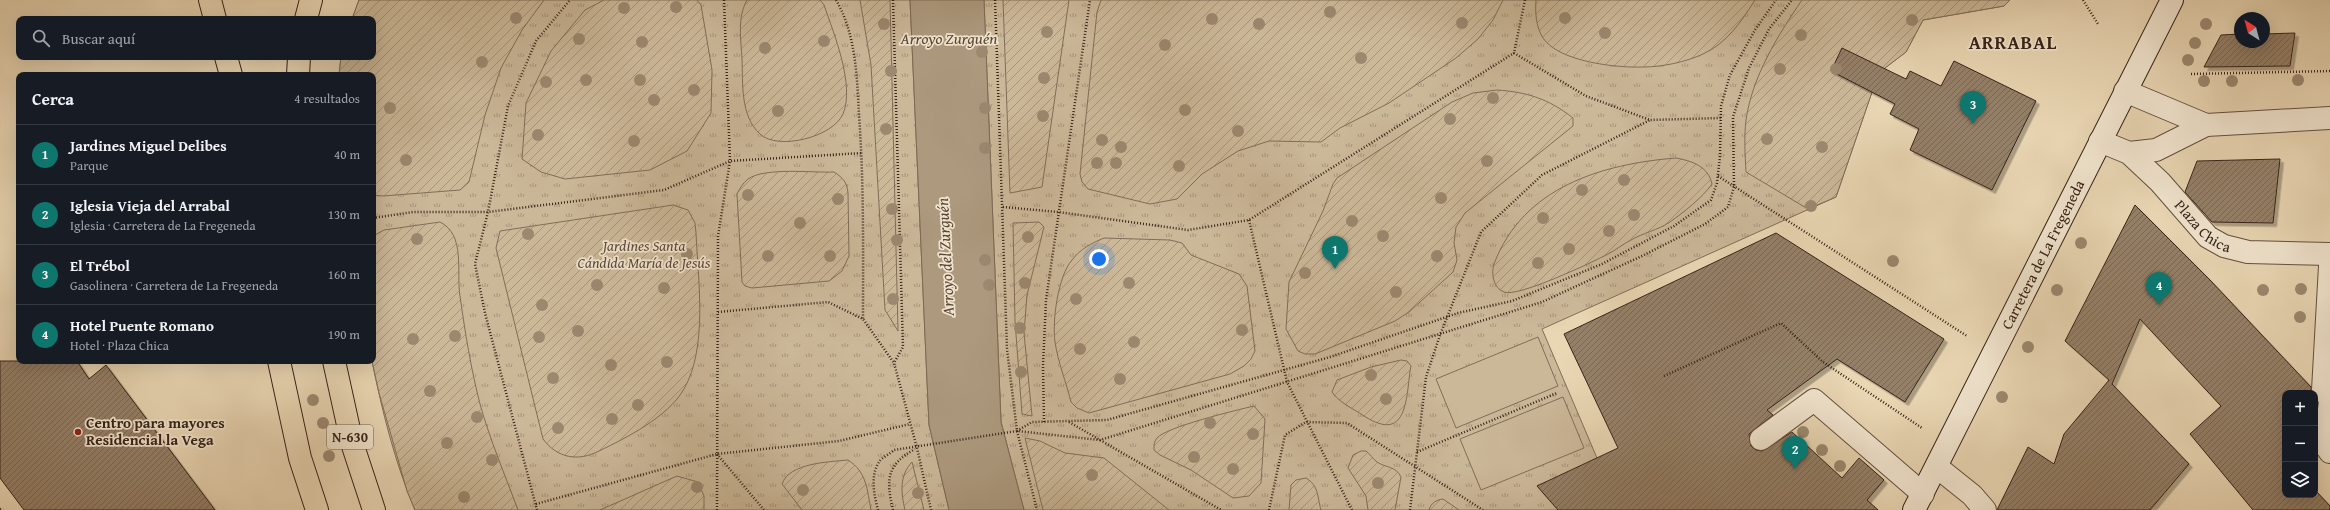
<!DOCTYPE html>
<html lang="es">
<head>
<meta charset="utf-8">
<style>
	:root { --surface:#171b24; --page:#242831; --text:#f1f3f6; --muted:#9ea1a6; --line:#363941; --accent:#0f766e }
	body { margin:0; font-family:"Gentium Book Plus",serif; background:var(--page); color:var(--text) }
	.controls { position:absolute; right:12px; bottom:12px; display:grid; overflow:hidden; border-radius:8px; box-shadow:0 4px 16px #0002 }
	.controls button { width:36px; height:36px; display:grid; place-items:center; padding:0; border:0; border-bottom:1px solid var(--line); background:var(--surface); color:var(--text); font:20px sans-serif }
	.compass { position:absolute; left:2234px; top:12px; width:36px; height:36px; border-radius:50%; background:var(--surface); box-shadow:0 4px 16px #0002; rotate:324deg }
	.you { position:absolute; left:1099px; top:259px; width:14px; height:14px; margin:-10px; border:3px solid #fff; border-radius:50%; background:#1a73e8; box-shadow:0 0 0 6px #1a73e833 }
	.badge { display:grid; place-items:center; width:26px; height:26px; border-radius:50%; background:var(--accent); color:#fff; font-size:13px; font-weight:700 }
	.pin { position:absolute; translate:-50% -33px; filter:drop-shadow(0 1px 2px #0008) }
	.pin::after { content:''; position:absolute; top:21px; width:14px; height:12px; background:inherit; clip-path:polygon(0 0,100% 0,50% 100%) }
	.list { margin:0; padding:0; list-style:none }
	h2 { display:flex; justify-content:space-between; align-items:center; height:52px; margin:0; padding:0 16px; font-size:17px }
	h2 small { font-size:13px; font-weight:400; color:var(--muted) }
	.list li { display:grid; grid-template-columns:26px 1fr auto; gap:12px; align-items:center; box-sizing:border-box; height:60px; padding:0 16px; border-top:1px solid var(--line) }
	.list b { display:block; font-size:15px; white-space:nowrap }
	.list p { margin:0; font-size:13px; white-space:nowrap; color:var(--muted) }
	.list em { font-size:13px; font-style:normal; color:var(--muted) }
	.icon { flex:none; width:22px; height:22px; fill:none; stroke:currentColor; stroke-width:2; stroke-linecap:round; stroke-linejoin:round }
	.map { position:relative; flex:none; width:2330px; height:510px; overflow:hidden }
	.search { position:absolute; background:var(--surface); box-shadow:0 4px 16px #0002; left:16px; top:16px; width:360px; height:44px; display:flex; align-items:center; gap:10px; box-sizing:border-box; padding:0 14px; border-radius:8px; color:var(--muted); font-size:15px }
	.panel { position:absolute; background:var(--surface); box-shadow:0 4px 16px #0002; left:16px; top:72px; width:360px; height:292px; border-radius:8px }
	.map>svg:first-child { display:block }
</style>
</head>
<body>
<div class="map">
<svg width="2330" height="510" viewBox="0 0 2330 510">
	<defs>
		<pattern id="park-tufts" width="24" height="20" patternUnits="userSpaceOnUse"><rect width="24" height="20" fill="#cbb899"/><path d="M3 7l-1-3M5 7V3M7 7l1-3M15 17l-1-3M17 17v-4M19 17l1-3" fill="none" stroke="#a6957c"/></pattern>
		<pattern id="garden-furrows" width="10" height="10" patternUnits="userSpaceOnUse"><rect width="10" height="10" fill="#cbb899"/><path d="M-1 1l2-2M0 10L10 0M9 11l2-2" fill="none" stroke="#a6957c"/></pattern>
		<pattern id="building-hatch" width="6" height="6" patternUnits="userSpaceOnUse"><rect width="6" height="6" fill="#948069"/><path d="M-1 1l2-2M0 6l6-6M5 7l2-2" fill="none" stroke="#7a6855"/></pattern>
		<filter id="shadow"><feDropShadow dx="3.5" dy="3.5" stdDeviation="0" flood-color="#0004"/></filter>
	</defs>
	<rect width="100%" height="100%" fill="#e9d6b3"/>
	<filter id="stains"><feTurbulence type="fractalNoise" baseFrequency=".005" numOctaves="4"/><feColorMatrix values="0 0 0 0 .2 0 0 0 0 .09 0 0 0 0 .02 0 0 0 .5 -.17"/></filter>
	<radialGradient id="worn" r=".72"><stop offset=".6" stop-color="#630" stop-opacity="0"/><stop offset="1" stop-color="#630" stop-opacity=".3"/></radialGradient>
	<g fill="url(#park-tufts)" stroke="#816e58">
		<path d="M359,0h551l19,425 20,85h-534c-20,-47 -33,-99 -43,-149l1,-286h-34l2,-18h32v-38h-21z"/>
		<path d="M984,0h1026l-6,6 -81,14 -17,32 -21,16 -13,24 -36,105 -294,132 55,129 -39,52h-534l-23,-88z"/>
	</g>
	<g fill="url(#garden-furrows)" stroke="#816e58">
		<path d="M359,0h185l-22,30 -21,38 -16,47 -16,67 -9,8 -77,6 -10,-1v-120h-34l2,-18h32v-38h-21z"/>
		<path d="M604,0h93l4,5 11,65 -1,43 -24,38 -37,19 -85,9 -24,-7 -19,-13 4,-56 25,-52 34,-41z"/>
		<path d="M747,0h73l4,5c10,29 31,80 19,109 -10,23 -65,37 -83,20 -20,-18 -17,-51 -18,-75 -1,-20 -5,-41 5,-59z"/>
		<path d="M860,0h30l8,331 -13,-21 -14,-245z"/>
		<path d="M1003,0h66l-27,187 -32,6z"/>
		<path d="M1101,0h402l-10,20 -15,19 -22,19 -67,45 -49,25 -19,14 -52,-1 -31,10 -36,23 -25,25 -27,5 -62,-15 -6,-7 -2,-8 17,-162z"/>
		<path d="M1536,0h219c-14,22 -28,43 -52,54 -17,8 -41,13 -60,13 -26,1 -84,-5 -100,-29 -7,-11 -8,-25 -7,-38z"/>
		<path d="M1802,0h208l-6,6 -81,14 -17,32 -21,16 -13,24 -36,105 -28,12 -62,-37c-1,-18 -2,-35 0,-52 6,-43 32,-85 56,-120z"/>
		<path d="M1497,90c30,2 52,9 76,28v8l-108,87 -9,14 -2,16 3,17 -4,12 -44,40 -14,9 -80,33h-10l-7,-3 -12,-22 3,-47 34,-71 10,-27 4,-6 115,-76 21,-9z"/>
		<path d="M1676,158c16,3 32,8 36,26 -10,14 -28,28 -42,38 -12,8 -27,11 -39,18 -8,4 -15,10 -23,14 -15,8 -91,44 -104,38 -11,-4 -13,-19 -10,-28 29,-77 108,-100 182,-106z"/>
		<path d="M834,172c9,6 13,10 14,21l1,63 -7,15 -13,10 -77,7 -7,-2 -3,-4 -5,-88c3,-6 6,-11 11,-15 17,-12 65,-6 86,-7z"/>
		<path d="M673,205l15,5 7,13 1,10c2,47 12,114 -12,156 -16,28 -58,49 -85,62 -21,11 -42,7 -56,-12l-47,-191 4,-17z"/>
		<path d="M440,222c26,13 16,50 20,74 5,36 11,73 20,108 10,36 25,71 38,106h-103l-8,-19 -28,-98 -7,-32 1,-125 11,-6z"/>
		<path d="M1039,222l5,5 -17,68 -3,38 8,83 -10,-2 -7,-93 -2,-98z"/>
		<path d="M1104,238l66,2 12,3 9,12 48,19 8,12 8,65 -4,8 -7,7 -14,8 -141,39 -12,-5 -6,-6c-5,-20 -13,-40 -16,-60 -3,-21 3,-66 17,-82 8,-11 20,-17 32,-22z"/>
		<path d="M1401,360l6,1 4,5 -1,5c-4,34 -5,73 -49,43 -11,-7 -22,-12 -29,-22l5,-12 34,-13z"/>
		<path d="M1254,406l11,13 -4,64 -12,13 -16,2 -42,-28 -31,-15 -6,-5c0,-5 0,-8 3,-12 9,-11 80,-28 97,-32z"/>
		<path d="M1025,438l15,3 25,12 39,5 65,52h-126z"/>
		<path d="M1361,451h5c4,3 7,8 11,11 9,6 19,4 24,15l-6,33h-27l-2,-14 -18,-28 5,-13z"/>
		<path d="M848,460c19,12 19,30 23,50h-69l-20,-26c7,-21 46,-22 66,-24z"/>
		<path d="M912,462l12,48h-19c-4,-17 -6,-34 7,-48z"/>
		<path d="M677,476l21,6 6,14v14h-104z"/>
		<path d="M1306,478c13,8 11,18 15,32h-32l2,-25 5,-5z"/>
		<path d="M1443,499l16,11h-30c2,-7 7,-10 14,-11z"/>
	</g>
	<g fill="#cbb899" stroke="#816e58">
		<path d="M1538,337l20,49 -102,42 -20,-49z"/>
		<path d="M1563,397l21,51 -103,42 -21,-51z"/>
	</g>
	<path fill="#ac997e" stroke="#7d6a55" d="M910,0h74l17,422 23,88h-75l-20,-85z"/>
	<g fill="url(#building-hatch)" stroke="#372318" filter="url(#shadow)">
		<path d="M2295,33l-5,33 -86,1 17,-32 19,-1v8h24v-8z"/>
		<path d="M1842,48l64,31 4,-8 31,15 13,-25 82,40 -44,89 -82,-40 9,-21 -29,-15 5,-10 -64,-33z"/>
		<path d="M2280,159l-7,64 -61,-1 -27,-30 12,-31z"/>
		<path d="M2135,205l75,75 101,107 1,6h-27v56l-3,4 3,3v39h30v-5l15,16v4h-77l-63,-76 31,-28 -81,-87 -28,65 77,80 -39,46h-153l31,-63 26,17 10,-30 45,-54 -44,-39z"/>
		<path d="M1776,233l168,106 -39,63 -68,-43 -70,51 6,5 -24,19 2,12 5,4 6,1 30,-19 50,46 17,-20 25,22 -17,20 11,10h-320l-21,-24 81,-38 -54,-114z"/>
		<path d="M0,361h77l12,18 17,-14 109,145h-191l-24,-32z"/>
	</g>
	<g fill="none" stroke-linecap="round" stroke-linejoin="round">
		<defs>
			<g id="pedestrian">
				<path d="M2330,266l-7,124 7,8"/>
				<path d="M2330,401l-5,44 5,7"/>
				<path d="M1761,439l53,-39 109,94"/>
			</g>
			<g id="minor">
				<path d="M2125,91l81,34"/>
				<path id="s1" d="M2100,141l29,12 31,29 48,55 16,9 24,6 82,2"/>
				<path d="M2129,153l27,-3 50,-25 124,-7"/>
				<path d="M1937,467l35,28 13,15"/>
			</g>
			<g id="secondary">
				<path id="s2" d="M1914,510l258,-510"/>
			</g>
			<g id="trunk">
				<path d="M210,0l5,19"/>
				<path d="M306,19l5,-19"/>
				<path d="M226,57l5,18"/>
				<path d="M298,75l1,-18"/>
				<path d="M279,361l21,97 17,52"/>
				<path d="M334,361l18,82 22,67"/>
			</g>
		</defs>
		<use href="#pedestrian" stroke="#64503f" stroke-width="24"/>
		<use href="#minor" stroke="#64503f" stroke-width="24"/>
		<use href="#secondary" stroke="#372318" stroke-width="24"/>
		<use href="#trunk" stroke="#372318" stroke-width="24"/>
		<g stroke="#372318" stroke-width="2.5" stroke-dasharray="1 2" stroke-linecap="butt">
			<path d="M836,0c20,34 21,77 23,115 5,68 4,136 4,204"/>
			<path d="M893,0l10,347 -9,16"/>
			<path d="M995,0l12,349 10,82 20,79"/>
			<path d="M1525,0l-11,53 72,43 64,24 71,-2"/>
			<path d="M2083,0l15,24"/>
			<path d="M2191,74l139,-3"/>
			<path d="M1718,176l249,160"/>
			<path d="M1003,207l55,5 130,18 61,-10 265,-167"/>
			<path d="M373,218l40,-6h75l176,-22 66,-29 132,-8"/>
			<path d="M1249,220l38,162 65,128"/>
			<path d="M718,312l110,-10 35,17 31,44 23,85 14,62"/>
			<path d="M1664,376l117,-53 42,39 99,66"/>
			<path d="M1044,422l-1,-56 3,-66 44,-300"/>
			<path d="M1069,422l152,88"/>
			<path d="M1017,431l15,-9 75,-2 223,-63 128,-44 54,-12 90,-37 72,-38 37,-26 6,-17 3,-27 1,-50 9,-31 25,-45 21,-30"/>
			<path d="M1417,452l140,-59"/>
			<path d="M717,454l47,56"/>
			<path d="M536,504l181,-50 122,-13 71,-17"/>
			<path d="M0,509l3,1"/>
			<path d="M537,510l-52,-197 -10,-49 13,-52 20,-106 28,-65 34,-41"/>
			<path d="M717,510l1,-274 12,-75 -6,-161"/>
			<path d="M878,510c-4,-15 -8,-34 1,-48 2,-4 11,-8 15,-12l123,-19 83,9 442,-138 100,-46 63,-32 23,-17 6,-20 -1,-70 16,-49 20,-39 23,-29"/>
			<path d="M893,510c-7,-30 -7,-45 22,-61"/>
			<path d="M1269,510l16,-75 21,-13 41,1 136,87"/>
			<path d="M1410,510l16,-133 14,-42 41,-103 61,-57 108,-55"/>
		</g>
		<use href="#pedestrian" stroke="#f1e4ce" stroke-width="22"/>
		<use href="#minor" stroke="#f1e4ce" stroke-width="22"/>
		<use href="#secondary" stroke="#f1e4ce" stroke-width="22"/>
		<use href="#trunk" stroke="#e9d6b3" stroke-width="22"/>
	</g>
	<g fill="#9b886f">
		<circle cx="676" cy="7" r="6"/>
		<circle cx="624" cy="8" r="6"/>
		<circle cx="1330" cy="12" r="6"/>
		<circle cx="516" cy="18" r="6"/>
		<circle cx="1565" cy="18" r="6"/>
		<circle cx="1212" cy="19" r="6"/>
		<circle cx="1912" cy="20" r="6"/>
		<circle cx="1462" cy="23" r="6"/>
		<circle cx="884" cy="24" r="6"/>
		<circle cx="1259" cy="24" r="6"/>
		<circle cx="2206" cy="24" r="6"/>
		<circle cx="1047" cy="32" r="6"/>
		<circle cx="1605" cy="33" r="6"/>
		<circle cx="1801" cy="35" r="6"/>
		<circle cx="579" cy="39" r="6"/>
		<circle cx="824" cy="41" r="6"/>
		<circle cx="642" cy="42" r="6"/>
		<circle cx="2195" cy="43" r="6"/>
		<circle cx="1165" cy="45" r="6"/>
		<circle cx="765" cy="48" r="6"/>
		<circle cx="982" cy="52" r="6"/>
		<circle cx="1361" cy="58" r="6"/>
		<circle cx="2188" cy="60" r="6"/>
		<circle cx="482" cy="62" r="6"/>
		<circle cx="1780" cy="69" r="6"/>
		<circle cx="1836" cy="69" r="6"/>
		<circle cx="891" cy="71" r="6"/>
		<circle cx="1044" cy="78" r="6"/>
		<circle cx="586" cy="80" r="6"/>
		<circle cx="640" cy="80" r="6"/>
		<circle cx="2298" cy="80" r="6"/>
		<circle cx="2204" cy="81" r="6"/>
		<circle cx="2232" cy="81" r="6"/>
		<circle cx="546" cy="82" r="6"/>
		<circle cx="694" cy="90" r="6"/>
		<circle cx="1493" cy="98" r="6"/>
		<circle cx="654" cy="100" r="6"/>
		<circle cx="390" cy="108" r="6"/>
		<circle cx="985" cy="108" r="6"/>
		<circle cx="1185" cy="110" r="6"/>
		<circle cx="778" cy="111" r="6"/>
		<circle cx="1043" cy="116" r="6"/>
		<circle cx="1450" cy="119" r="6"/>
		<circle cx="886" cy="129" r="6"/>
		<circle cx="1238" cy="131" r="6"/>
		<circle cx="538" cy="135" r="6"/>
		<circle cx="1767" cy="139" r="6"/>
		<circle cx="1102" cy="140" r="6"/>
		<circle cx="634" cy="141" r="6"/>
		<circle cx="1121" cy="147" r="6"/>
		<circle cx="1822" cy="147" r="6"/>
		<circle cx="985" cy="148" r="6"/>
		<circle cx="406" cy="160" r="6"/>
		<circle cx="1487" cy="161" r="6"/>
		<circle cx="1097" cy="163" r="6"/>
		<circle cx="1116" cy="163" r="6"/>
		<circle cx="1179" cy="166" r="6"/>
		<circle cx="1624" cy="180" r="6"/>
		<circle cx="1582" cy="190" r="6"/>
		<circle cx="748" cy="195" r="6"/>
		<circle cx="1441" cy="198" r="6"/>
		<circle cx="838" cy="199" r="6"/>
		<circle cx="1811" cy="206" r="6"/>
		<circle cx="892" cy="209" r="6"/>
		<circle cx="1634" cy="215" r="6"/>
		<circle cx="1543" cy="218" r="6"/>
		<circle cx="1352" cy="221" r="6"/>
		<circle cx="800" cy="223" r="6"/>
		<circle cx="1609" cy="231" r="6"/>
		<circle cx="528" cy="234" r="6"/>
		<circle cx="1383" cy="236" r="6"/>
		<circle cx="1028" cy="237" r="6"/>
		<circle cx="417" cy="239" r="6"/>
		<circle cx="897" cy="240" r="6"/>
		<circle cx="2081" cy="243" r="6"/>
		<circle cx="1569" cy="249" r="6"/>
		<circle cx="687" cy="254" r="6"/>
		<circle cx="768" cy="256" r="6"/>
		<circle cx="830" cy="256" r="6"/>
		<circle cx="1437" cy="256" r="6"/>
		<circle cx="985" cy="260" r="6"/>
		<circle cx="1893" cy="261" r="6"/>
		<circle cx="1538" cy="263" r="6"/>
		<circle cx="1305" cy="273" r="6"/>
		<circle cx="1025" cy="283" r="6"/>
		<circle cx="1129" cy="283" r="6"/>
		<circle cx="597" cy="285" r="6"/>
		<circle cx="989" cy="285" r="6"/>
		<circle cx="664" cy="288" r="6"/>
		<circle cx="2301" cy="289" r="6"/>
		<circle cx="2057" cy="290" r="6"/>
		<circle cx="2263" cy="290" r="6"/>
		<circle cx="1396" cy="292" r="6"/>
		<circle cx="893" cy="299" r="6"/>
		<circle cx="1076" cy="299" r="6"/>
		<circle cx="542" cy="305" r="6"/>
		<circle cx="2300" cy="317" r="6"/>
		<circle cx="1020" cy="328" r="6"/>
		<circle cx="1242" cy="330" r="6"/>
		<circle cx="578" cy="331" r="6"/>
		<circle cx="455" cy="336" r="6"/>
		<circle cx="539" cy="337" r="6"/>
		<circle cx="413" cy="339" r="6"/>
		<circle cx="1134" cy="342" r="6"/>
		<circle cx="2028" cy="347" r="6"/>
		<circle cx="1080" cy="349" r="6"/>
		<circle cx="667" cy="362" r="6"/>
		<circle cx="611" cy="365" r="6"/>
		<circle cx="1021" cy="372" r="6"/>
		<circle cx="1371" cy="375" r="6"/>
		<circle cx="553" cy="378" r="6"/>
		<circle cx="1120" cy="379" r="6"/>
		<circle cx="430" cy="391" r="6"/>
		<circle cx="2002" cy="397" r="6"/>
		<circle cx="1386" cy="399" r="6"/>
		<circle cx="313" cy="400" r="6"/>
		<circle cx="638" cy="405" r="6"/>
		<circle cx="477" cy="417" r="6"/>
		<circle cx="612" cy="419" r="6"/>
		<circle cx="323" cy="423" r="6"/>
		<circle cx="1210" cy="423" r="6"/>
		<circle cx="558" cy="428" r="6"/>
		<circle cx="1803" cy="432" r="6"/>
		<circle cx="1253" cy="434" r="6"/>
		<circle cx="447" cy="443" r="6"/>
		<circle cx="1822" cy="450" r="6"/>
		<circle cx="329" cy="456" r="6"/>
		<circle cx="1194" cy="457" r="6"/>
		<circle cx="492" cy="460" r="6"/>
		<circle cx="1840" cy="466" r="6"/>
		<circle cx="1233" cy="469" r="6"/>
		<circle cx="1092" cy="475" r="6"/>
		<circle cx="1378" cy="483" r="6"/>
		<circle cx="697" cy="487" r="6"/>
		<circle cx="803" cy="490" r="6"/>
		<circle cx="918" cy="493" r="6"/>
		<circle cx="464" cy="497" r="6"/>
	</g>
	<circle fill="#8f2418" stroke="#f1e4ce" stroke-width="1.5" cx="78" cy="432" r="4"/>
	<g text-anchor="middle" stroke-width="3.5" stroke-linejoin="round" paint-order="stroke">
		<rect fill="#f1e4ce" stroke="#6f5d4f" stroke-width="1" x="327" y="425" width="46" height="24" rx="3"/>
		<g font-size="14" font-weight="bold" fill="#372318">
			<text x="350" y="442">N-630</text>
		</g>
		<g font-size="15" fill="#372318" stroke="#f1e4ce">
			<text dy="5" stroke="none"><textPath href="#s1" startOffset="136">Plaza Chica</textPath></text>
			<text dy="5" stroke="none"><textPath href="#s2" startOffset="286">Carretera de La Fregeneda</textPath></text>
		</g>
		<g font-size="15" font-style="italic" fill="#5c4838" stroke="#f1e4ce">
			<text x="644" y="251">Jardines Santa<tspan x="644" dy="17">Cándida María de Jesús</tspan></text>
		</g>
		<g font-size="15" font-weight="bold" fill="#372318" stroke="#f1e4ce" text-anchor="start">
			<text x="86" y="428">Centro para mayores<tspan x="86" dy="17">Residencial la Vega</tspan></text>
		</g>
		<g font-size="16" font-style="italic" fill="#5a4637" stroke="#f1e4ce">
			<text x="949" y="44">Arroyo Zurguén</text>
			<text transform="translate(945 257) rotate(-93)" y="6">Arroyo del Zurguén</text>
		</g>
		<g font-size="19" font-weight="bold" letter-spacing="1" fill="#372318" stroke="#f1e4ce">
			<text x="2013" y="49">ARRABAL</text>
		</g>
	</g>
	<rect width="100%" height="100%" filter="url(#stains)"/>
	<rect width="100%" height="100%" fill="url(#worn)"/>
</svg>
<div class="controls">
<button>+</button>
<button>−</button>
<button><svg class="icon" aria-label="layers" viewBox="0 0 24 24"><path d="M12 4l9 5-9 5-9-5zM3 14l9 5 9-5"/></svg></button>
</div>
<svg class="compass" viewBox="-18 -18 36 36"><path d="M0-13l5 13h-10z" fill="#e53935"/><path d="M0 13l5-13h-10z" fill="#9ea1a6"/></svg>
<div class="you"></div>
<div class="pin badge" style="left:1335px;top:269px">1</div>
<div class="pin badge" style="left:1795px;top:469px">2</div>
<div class="pin badge" style="left:1973px;top:124px">3</div>
<div class="pin badge" style="left:2159px;top:305px">4</div>
<div class="search"><svg class="icon" aria-label="search" viewBox="0 0 24 24"><circle cx="10" cy="10" r="6"/><path d="M15 15l6 6"/></svg>Buscar aquí</div>
<section class="panel">
<h2>Cerca<small>4 resultados</small></h2>
<ul class="list">
<li><span class="badge">1</span><div><b>Jardines Miguel Delibes</b><p>Parque</p></div><em>40 m</em></li>
<li><span class="badge">2</span><div><b>Iglesia Vieja del Arrabal</b><p>Iglesia · Carretera de La Fregeneda</p></div><em>130 m</em></li>
<li><span class="badge">3</span><div><b>El Trébol</b><p>Gasolinera · Carretera de La Fregeneda</p></div><em>160 m</em></li>
<li><span class="badge">4</span><div><b>Hotel Puente Romano</b><p>Hotel · Plaza Chica</p></div><em>190 m</em></li>
</ul>
</section>
</div>
</body>
</html>
